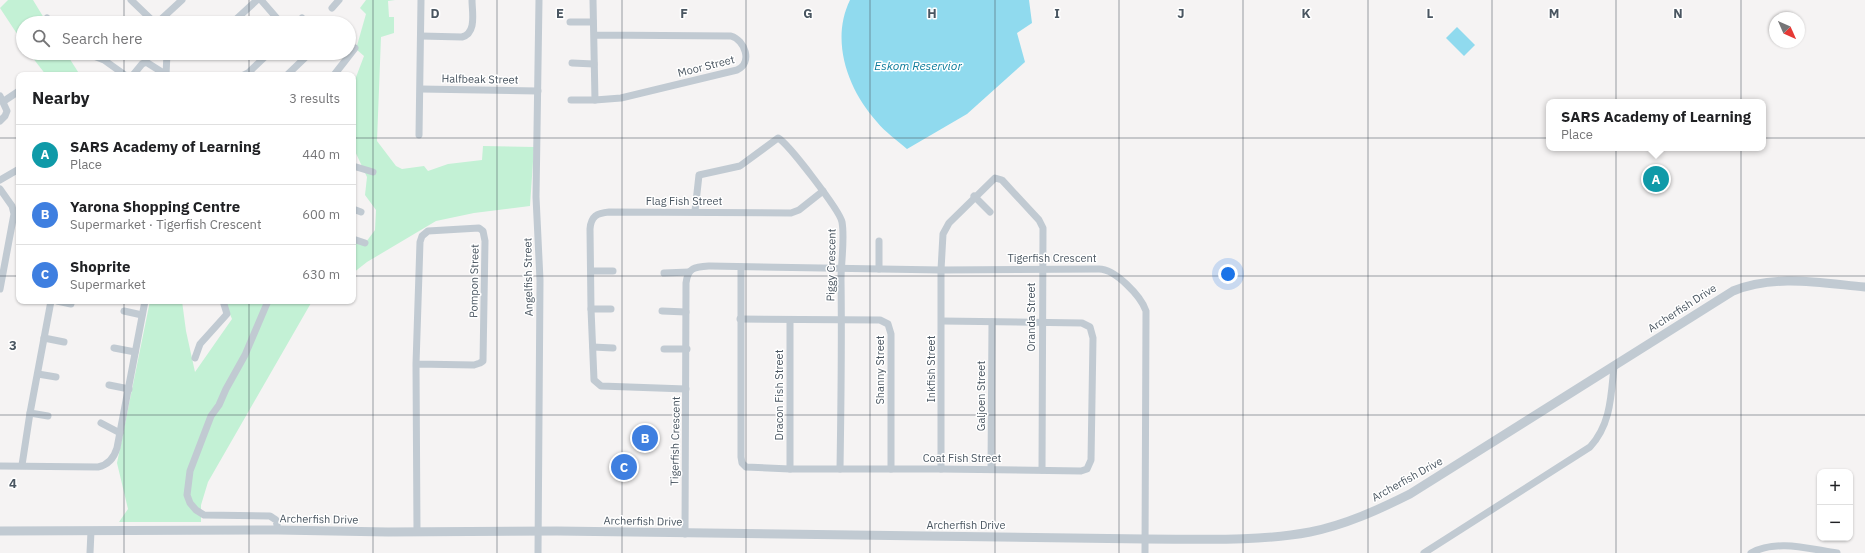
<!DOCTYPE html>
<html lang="en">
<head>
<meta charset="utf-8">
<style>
	:root { --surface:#fff; --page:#f2f2f2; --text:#202124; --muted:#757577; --line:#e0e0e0; --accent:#111827 }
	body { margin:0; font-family:"IBM Plex Sans",sans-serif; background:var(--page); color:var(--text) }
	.controls { position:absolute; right:12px; bottom:12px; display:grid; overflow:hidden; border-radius:8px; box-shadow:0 1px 3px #0004 }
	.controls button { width:36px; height:36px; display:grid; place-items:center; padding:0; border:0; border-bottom:1px solid var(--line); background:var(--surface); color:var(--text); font:20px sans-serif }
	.compass { position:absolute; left:1769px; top:12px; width:36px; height:36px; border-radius:50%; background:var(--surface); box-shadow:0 1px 3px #0004; rotate:135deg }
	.you { position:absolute; left:1228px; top:274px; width:14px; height:14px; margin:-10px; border:3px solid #fff; border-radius:50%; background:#1a73e8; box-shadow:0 0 0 6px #1a73e833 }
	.badge { display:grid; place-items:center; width:26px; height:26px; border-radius:50%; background:var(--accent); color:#fff; font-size:13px; font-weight:700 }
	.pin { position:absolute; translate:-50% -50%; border:2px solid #fff; box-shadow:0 1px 4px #0006 }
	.popup { position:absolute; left:1546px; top:99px; width:220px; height:52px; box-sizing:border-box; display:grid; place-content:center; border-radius:8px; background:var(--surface); filter:drop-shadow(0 1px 3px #0005); font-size:13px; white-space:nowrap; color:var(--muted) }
	.popup b { font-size:15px; color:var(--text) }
	.popup::after { content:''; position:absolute; left:50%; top:100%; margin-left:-8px; border:8px solid transparent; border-top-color:var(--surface) }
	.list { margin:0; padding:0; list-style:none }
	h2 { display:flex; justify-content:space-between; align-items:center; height:52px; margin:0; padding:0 16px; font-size:17px }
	h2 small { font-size:13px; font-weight:400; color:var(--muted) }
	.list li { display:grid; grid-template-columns:26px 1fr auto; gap:12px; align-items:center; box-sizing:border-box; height:60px; padding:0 16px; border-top:1px solid var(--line) }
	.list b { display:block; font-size:15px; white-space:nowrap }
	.list p { margin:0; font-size:13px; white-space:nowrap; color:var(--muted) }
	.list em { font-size:13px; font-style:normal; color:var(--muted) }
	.icon { flex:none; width:22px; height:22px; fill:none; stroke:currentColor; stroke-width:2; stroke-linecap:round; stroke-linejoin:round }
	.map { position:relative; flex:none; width:1865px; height:553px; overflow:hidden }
	.search { position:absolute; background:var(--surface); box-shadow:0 1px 3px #0004; left:16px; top:16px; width:340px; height:44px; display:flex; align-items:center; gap:10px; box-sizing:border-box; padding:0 14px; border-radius:22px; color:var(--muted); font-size:15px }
	.panel { position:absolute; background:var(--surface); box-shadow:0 1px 3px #0004; left:16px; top:72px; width:340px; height:232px; border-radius:8px }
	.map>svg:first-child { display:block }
</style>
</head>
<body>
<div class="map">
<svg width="1865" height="553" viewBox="0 0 1865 553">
	<rect width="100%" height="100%" fill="#f5f3f3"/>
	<g fill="#c3f1d5">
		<path d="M8,0h25l14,23h-24v20l-23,-35z"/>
		<path d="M366,0h29l-7,1 1,16h5v16l-13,4 -4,104 19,25 6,3 22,-3 4,5 20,-7 34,-4 1,-14 51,1 -4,59 -56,7 -38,8 -69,41 -14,11v-46l2,12 11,3 9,-12 1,-20 -11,-15 2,-18 -14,-30v-62l11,-29 -8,-7 10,-35 -6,-6z"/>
		<path d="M29,53h37l14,22h-34z"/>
		<path d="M150,301h32l4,30 9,41 37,-53 -6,-14 1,-4h87l-3,2 -103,179 -7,23v17h-82l9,-13 -11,-46z"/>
	</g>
	<g fill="#90daee">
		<path d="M850,0h179l3,23 -15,10 8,29 -58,52 -60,35c-10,-9 -22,-17 -30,-27 -29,-32 -47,-81 -27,-122z"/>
		<path d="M1457,27l18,18 -11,11 -18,-18z"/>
	</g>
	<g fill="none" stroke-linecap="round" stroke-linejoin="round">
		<g stroke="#c1cad2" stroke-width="7">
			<path d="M131,0l24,23"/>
			<path d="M261,0l20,23"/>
			<path d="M593,0l2,100 26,-2 116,-28c16,-7 8,-30 -6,-34l-137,-1"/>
			<path d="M332,8l7,-8"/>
			<path d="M47,18l5,5"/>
			<path d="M570,22h23"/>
			<path d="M157,23l25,-23"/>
			<path d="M232,23l25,-23"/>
			<path d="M297,23l5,-5"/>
			<path d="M421,36l41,1c15,-4 10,-25 10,-37"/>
			<path d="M86,53l18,7 21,15"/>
			<path d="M572,63l22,1"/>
			<path d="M133,75l9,-11 4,-2 19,12"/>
			<path d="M166,75l1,-22"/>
			<path d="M244,75l4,-2 21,-20"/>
			<path d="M287,75l23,-22"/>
			<path d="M334,75l21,-27"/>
			<path d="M421,89l117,2"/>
			<path d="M0,96l7,15 -2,5 -5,5"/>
			<path d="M571,100h24"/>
			<path d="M4,101l15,-10"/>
			<path d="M419,135l2,-135"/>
			<path d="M353,166l20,6"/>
			<path d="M0,180l19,-11"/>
			<path d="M0,189l12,17 2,8 -14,75"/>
			<path d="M974,196l16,16"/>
			<path d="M353,209l8,3"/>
			<path d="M695,211l4,-36 41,-9 38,-28c10,5 62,73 64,84 3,17 -1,40 -1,58 1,63 0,126 -1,189"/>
			<path d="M353,239l12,4"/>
			<path d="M879,241v28"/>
			<path d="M741,267v190l1,6 4,4 44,2h151l140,2 6,-2 4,-9 2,-122 -3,-11 -8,-4 -140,-2"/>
			<path d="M591,271h22"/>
			<path d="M664,273l25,-1"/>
			<path d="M57,301l14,3"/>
			<path d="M268,301l-23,54 -19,34 -7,16 -8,11 -21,55 -3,24 3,8 6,7 8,5 66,1 6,4 2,10"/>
			<path d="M591,309h20"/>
			<path d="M124,311l18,4"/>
			<path d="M662,311l24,1"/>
			<path d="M740,319l140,1 8,4 3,10v135"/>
			<path d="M790,320v149"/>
			<path d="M44,338l20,4"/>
			<path d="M593,347l20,1"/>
			<path d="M114,348l21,4"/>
			<path d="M664,349h23"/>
			<path d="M195,358l5,-14 27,-30 -4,-13"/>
			<path d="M416,364l58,1 6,-2 3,-2 2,-120 -2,-10 -4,-3 -51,3 -6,5 -2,6 -4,122 1,168"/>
			<path d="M38,374l18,3"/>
			<path d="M109,385l20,4"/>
			<path d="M686,389l-85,-3 -7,-6 -3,-71 -1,-80c1,-13 7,-16 19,-17l182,1 8,-3 24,-19"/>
			<path d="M30,413l18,3"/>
			<path d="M101,423l19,10"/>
			<path d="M22,465l8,-52 21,-112"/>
			<path d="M0,466l98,1c10,-2 16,-9 19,-19l28,-147"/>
			<path d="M941,469v-199l2,-36 6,-11 46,-45 7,2 37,40 4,8 -1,242"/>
			<path d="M991,469l1,-147"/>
			<path d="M685,534l1,-251c2,-16 9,-16 24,-17l231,4 158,-1c16,0 42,27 47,42l-1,242"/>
			<path d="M90,553l1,-22"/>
			<path d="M538,553l2,-273 -4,-83 3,-197"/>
			<path d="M1424,553l166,-106c21,-23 21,-51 24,-81"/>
			<path d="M1751,553c26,-14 58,-4 86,0"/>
		</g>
		<path stroke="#c1cad2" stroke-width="9" d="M0,531l278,-1 110,2 169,-1 588,8c54,0 111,3 165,-7 35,-7 68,-22 100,-38l323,-203c42,-17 88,-8 132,-4"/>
	</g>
	<path fill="none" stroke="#4a5661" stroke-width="1" stroke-opacity="0.55" d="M124,0v23M249,0v23M373,0v553M497,0v553M622,0v553M746,0v553M870,0v553M995,0v553M1119,0v553M1243,0v553M1368,0v553M1492,0v553M1616,0v553M1741,0v553M124,53v22M249,53v22M0,138h19M353,138h1512M0,276h19M353,276h1512M124,301v252M249,301v252M0,415h1865"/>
	<g text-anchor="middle" stroke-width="3" stroke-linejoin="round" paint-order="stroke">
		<g font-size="11" fill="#4a5661" stroke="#fff">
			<text transform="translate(706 66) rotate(-14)" y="4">Moor Street</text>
			<text transform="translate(480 79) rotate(1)" y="4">Halfbeak Street</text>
			<text x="684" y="205">Flag Fish Street</text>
			<text x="1052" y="262">Tigerfish Crescent</text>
			<text transform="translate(831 265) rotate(-89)" y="4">Piggy Crescent</text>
			<text transform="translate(528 277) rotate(-91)" y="4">Angelfish Street</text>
			<text transform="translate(474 281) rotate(-89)" y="4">Pompon Street</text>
			<text transform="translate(1682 308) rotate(-33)" y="4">Archerfish Drive</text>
			<text transform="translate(1031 317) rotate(-90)" y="4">Oranda Street</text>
			<text transform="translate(931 369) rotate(-90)" y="4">Inkfish Street</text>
			<text transform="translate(880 370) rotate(-90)" y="4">Shanny Street</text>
			<text transform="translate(779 395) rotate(-90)" y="4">Dracon Fish Street</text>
			<text transform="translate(981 396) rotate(-90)" y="4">Galjoen Street</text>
			<text transform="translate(675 441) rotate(-89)" y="4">Tigerfish Crescent</text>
			<text x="962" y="462">Coat Fish Street</text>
			<text transform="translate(1407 479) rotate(-29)" y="4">Archerfish Drive</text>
			<text transform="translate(319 519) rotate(1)" y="4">Archerfish Drive</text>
			<text transform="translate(643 521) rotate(1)" y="4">Archerfish Drive</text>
			<text x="966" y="529">Archerfish Drive</text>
		</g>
		<g font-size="12" font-style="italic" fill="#0c7c9b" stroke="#fff">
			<text x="918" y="70">Eskom Reservior</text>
		</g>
	</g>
	<g font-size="13" text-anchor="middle" font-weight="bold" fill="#4a5661" stroke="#fff" stroke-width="3" stroke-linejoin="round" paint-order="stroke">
		<text x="435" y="18">D</text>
		<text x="560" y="18">E</text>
		<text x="684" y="18">F</text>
		<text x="808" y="18">G</text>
		<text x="932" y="18">H</text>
		<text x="1057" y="18">I</text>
		<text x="1181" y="18">J</text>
		<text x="1306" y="18">K</text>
		<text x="1430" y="18">L</text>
		<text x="1554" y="18">M</text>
		<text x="1678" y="18">N</text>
		<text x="13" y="350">3</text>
		<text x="13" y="488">4</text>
	</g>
</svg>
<div class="controls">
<button>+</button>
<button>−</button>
</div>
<svg class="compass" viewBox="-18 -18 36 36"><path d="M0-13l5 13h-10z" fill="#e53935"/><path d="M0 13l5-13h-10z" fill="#757577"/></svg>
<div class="you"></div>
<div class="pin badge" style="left:1656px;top:179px;background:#0f9aa8">A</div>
<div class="popup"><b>SARS Academy of Learning</b>Place</div>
<div class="pin badge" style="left:645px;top:438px;background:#3f7fe0">B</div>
<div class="pin badge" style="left:624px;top:467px;background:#3f7fe0">C</div>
<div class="search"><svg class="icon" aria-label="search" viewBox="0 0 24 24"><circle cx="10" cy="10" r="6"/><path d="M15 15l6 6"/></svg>Search here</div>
<section class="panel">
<h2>Nearby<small>3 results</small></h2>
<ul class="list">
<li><span class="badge" style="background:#0f9aa8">A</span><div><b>SARS Academy of Learning</b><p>Place</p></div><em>440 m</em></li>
<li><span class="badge" style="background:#3f7fe0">B</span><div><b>Yarona Shopping Centre</b><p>Supermarket · Tigerfish Crescent</p></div><em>600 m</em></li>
<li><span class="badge" style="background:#3f7fe0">C</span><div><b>Shoprite</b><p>Supermarket</p></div><em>630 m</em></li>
</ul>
</section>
</div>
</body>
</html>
